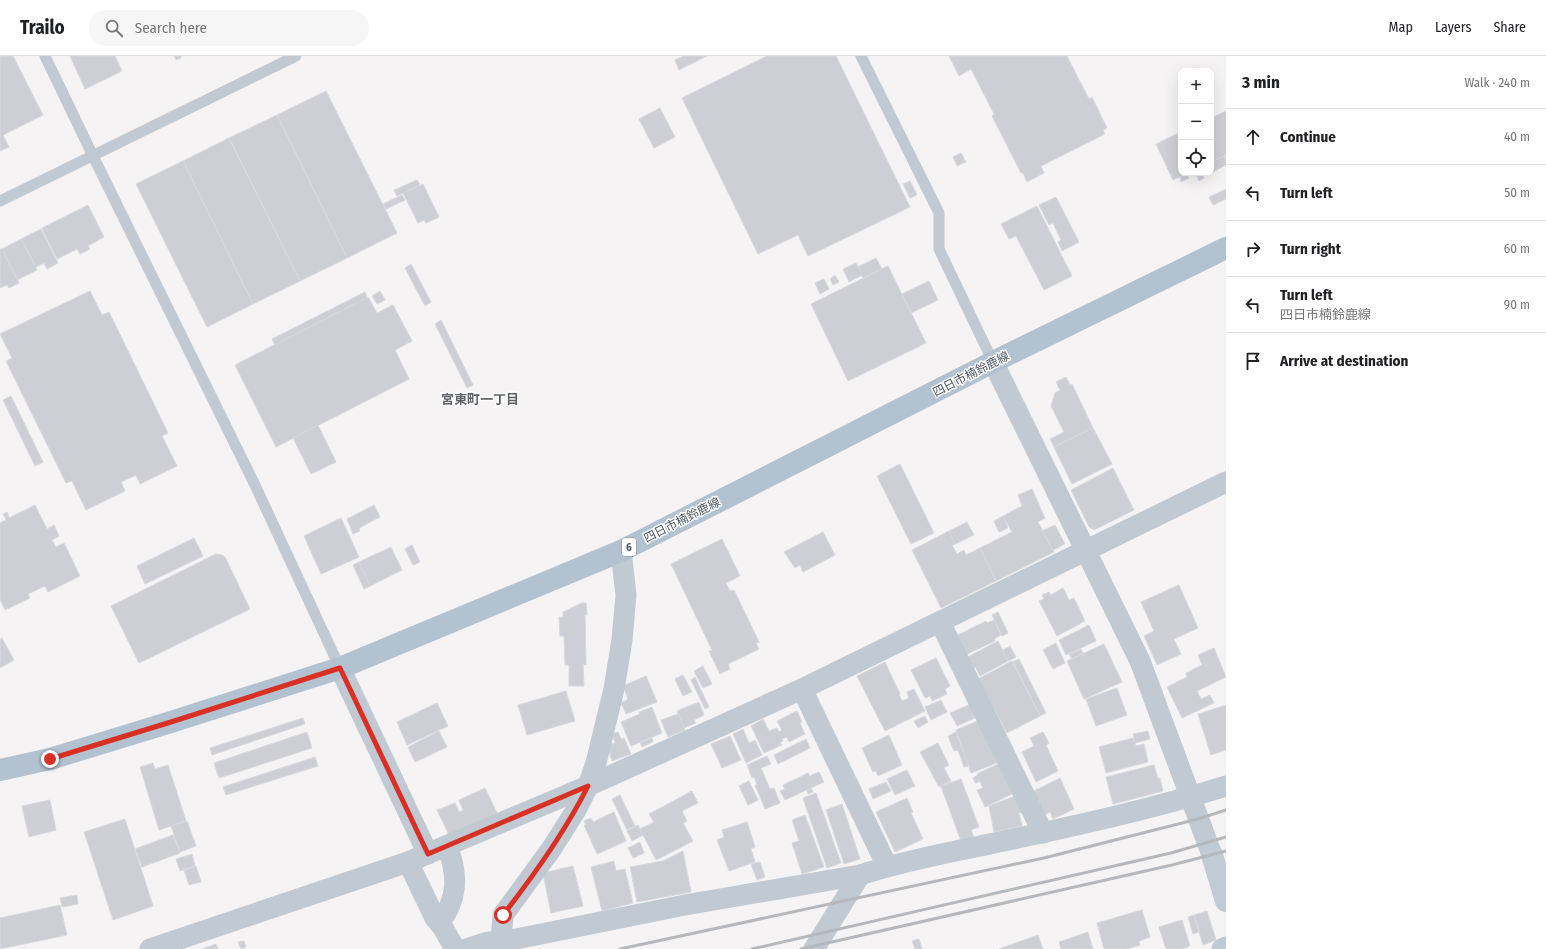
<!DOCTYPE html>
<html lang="en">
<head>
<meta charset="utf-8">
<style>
	:root { --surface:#fff; --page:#f6f6f6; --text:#202124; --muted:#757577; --line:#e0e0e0 }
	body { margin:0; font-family:"Fira Sans Condensed","Noto Sans JP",sans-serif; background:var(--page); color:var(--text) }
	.controls { position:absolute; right:12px; top:12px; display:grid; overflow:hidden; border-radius:8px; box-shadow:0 4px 16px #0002 }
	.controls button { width:36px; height:36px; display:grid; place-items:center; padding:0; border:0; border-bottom:1px solid var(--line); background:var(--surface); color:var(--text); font:20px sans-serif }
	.stop { position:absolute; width:12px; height:12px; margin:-9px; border:3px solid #d93025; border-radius:50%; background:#fff }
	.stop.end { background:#d93025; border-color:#fff; box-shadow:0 1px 4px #0008 }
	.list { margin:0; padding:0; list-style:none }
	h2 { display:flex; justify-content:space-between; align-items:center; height:52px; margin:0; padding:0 16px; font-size:17px }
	h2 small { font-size:13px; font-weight:400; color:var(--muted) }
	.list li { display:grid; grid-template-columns:26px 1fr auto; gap:12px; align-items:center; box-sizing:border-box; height:56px; padding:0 16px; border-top:1px solid var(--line) }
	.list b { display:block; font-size:15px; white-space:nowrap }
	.list p { margin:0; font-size:13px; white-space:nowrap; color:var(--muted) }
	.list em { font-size:13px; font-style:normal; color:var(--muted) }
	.icon { flex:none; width:22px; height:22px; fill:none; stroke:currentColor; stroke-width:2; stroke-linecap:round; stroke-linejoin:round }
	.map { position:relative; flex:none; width:1226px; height:893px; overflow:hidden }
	header { display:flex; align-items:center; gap:24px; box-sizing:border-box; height:56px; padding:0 20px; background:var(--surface); border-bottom:1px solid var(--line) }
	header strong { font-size:19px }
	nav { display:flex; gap:22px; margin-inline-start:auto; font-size:14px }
	.search { width:280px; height:36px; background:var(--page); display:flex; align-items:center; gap:10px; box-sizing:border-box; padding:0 14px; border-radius:22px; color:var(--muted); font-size:15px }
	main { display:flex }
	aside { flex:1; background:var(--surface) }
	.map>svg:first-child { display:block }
</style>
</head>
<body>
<header>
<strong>Trailo</strong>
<div class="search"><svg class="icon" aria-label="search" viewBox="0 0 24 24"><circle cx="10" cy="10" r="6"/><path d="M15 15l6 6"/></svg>Search here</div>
<nav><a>Map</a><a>Layers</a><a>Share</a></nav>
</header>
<main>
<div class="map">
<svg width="1226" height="893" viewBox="0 0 1226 893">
	<rect width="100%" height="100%" fill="#f5f3f3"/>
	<g fill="#cdcfd5" stroke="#d7d9de">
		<path d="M0,0h13l30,59 -40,20 6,12 -9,4z"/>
		<path d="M70,0h45l7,15 -37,18z"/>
		<path d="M174,0h7v2l-5,2z"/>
		<path d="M683,0h24l-28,14 -4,-10z"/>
		<path d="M767,0h69l74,151 -102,49 -10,-21 -40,19 -76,-156z"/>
		<path d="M949,0h118l22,43 3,-2 15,31 -4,2 2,4 -64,32 3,7 -17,9 -4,-9h-2l-29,-57 2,-2 -23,-45 -12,7z"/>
		<path d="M326,35l71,142 -50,25 -70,-143z"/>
		<path d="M660,52l15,29 -21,11 -15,-29z"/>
		<path d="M1226,55v44l-15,7v-44z"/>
		<path d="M277,59l70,143 -47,23 -71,-143z"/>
		<path d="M1181,76v41h6l-14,7 -17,-36z"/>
		<path d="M229,82l71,143 -47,23 -70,-143z"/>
		<path d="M961,97l5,9 -9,4 -4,-9z"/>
		<path d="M1225,100l1,9 -15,8v-11z"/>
		<path d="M183,105l70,143 -46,23 -71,-143z"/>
		<path d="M1196,117h6l2,5 -5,3z"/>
		<path d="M1186,118l3,4 -8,4 -1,-5z"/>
		<path d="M417,124l3,5 -23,11 -3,-6z"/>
		<path d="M910,125l7,14 -7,3 -7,-14z"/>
		<path d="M423,128l16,33 -13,6 -2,-3 -6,3 -15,-30z"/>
		<path d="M1226,133v10l-13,6 -4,-8z"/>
		<path d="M402,139l3,5 -19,9 -3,-5z"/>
		<path d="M1056,141l23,45 -17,9 -4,-9 3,-2 -8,-17 -4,2 -10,-20z"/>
		<path d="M88,149l16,32 -16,9 2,3 -10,5 -3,-5 -20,10 -15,-31z"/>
		<path d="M1037,150l35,70 -28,14 -28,-54 -7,3 -8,-15z"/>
		<path d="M41,173l17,34 -11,6 -3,-6 -8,4 -15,-28z"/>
		<path d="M21,183l16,31 -20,10 -15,-31z"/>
		<path d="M0,193h2l17,34 -10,5 -2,-3 -7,3z"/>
		<path d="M876,202l6,11 -19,9 -5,-11z"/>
		<path d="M856,207l6,12 -13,7 -6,-13z"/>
		<path d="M411,208l20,38 -6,4 -20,-38z"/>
		<path d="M888,210l38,77 -78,38 -37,-77z"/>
		<path d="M835,219l4,7 -6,3 -3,-6z"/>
		<path d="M824,223l5,10 -9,5 -5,-11z"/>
		<path d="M929,225l9,19 -27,13 -9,-19z"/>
		<path d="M90,235l12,24 7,-3 59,121 -6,3 15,30 -37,18 -4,-9 -15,7 4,9 -39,19 -14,-29 -6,2 -60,-122 6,-3 -12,-24z"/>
		<path d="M380,235l5,9 -8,4 -5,-8z"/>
		<path d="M365,236l2,6 -92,47 -3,-6z"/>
		<path d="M368,241l9,16 16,-8 19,36 -17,9 14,29 -133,68 -41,-82z"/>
		<path d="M441,264l32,65 -6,3 -32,-64z"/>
		<path d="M1066,321l4,8 2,-1 21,44 -39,19 -4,-8 14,-7 -13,-26 4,-13 5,-3 -4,-8z"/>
		<path d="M11,340l32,66 -8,4 -32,-66z"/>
		<path d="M318,369l18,37 -25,12 -18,-36z"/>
		<path d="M1093,372l19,36 -40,20 -18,-37z"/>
		<path d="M900,408l34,69 -23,11 -34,-68z"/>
		<path d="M1113,412l21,42 -40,20 -5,-3 -18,-37z"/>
		<path d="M1032,433l13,29 -7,4 16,30 -58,29 -16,-33 32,-16 -9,-16 19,-10 -4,-11z"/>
		<path d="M35,449l12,24 7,-4 5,11 -7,4 4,7 8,-4 16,33 -32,16 -3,-6 -17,8 2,4 -25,12 -5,-11v-76l6,-3 -3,-6 4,-2 2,6z"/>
		<path d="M374,449l6,12 -21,11 1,3 -7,3 -6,-15z"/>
		<path d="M1003,460l5,12 -9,4 -5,-11z"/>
		<path d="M341,462l18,39 -38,17 -17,-38z"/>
		<path d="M967,466l7,13 -19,9 -6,-13z"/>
		<path d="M1055,469l10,19 -12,6 -11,-19z"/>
		<path d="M949,475l6,13 -3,1 5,9 7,-4 2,5 14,-7 16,33 -55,27 -29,-58z"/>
		<path d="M823,476l12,23 -32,17 -3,-7 -5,3 -11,-16z"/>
		<path d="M194,482l9,18 -58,28 -8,-18z"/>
		<path d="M722,483l18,37 -14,7 4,8 4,-1 25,52 -3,1 3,6 -31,15 2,5 -10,5 -11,-23 3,-1 -41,-86z"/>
		<path d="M412,489l8,17 -7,3 -8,-16z"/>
		<path d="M391,491l11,23 -32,16 -11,-24z"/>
		<path d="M216,498l6,1 3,2 25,52 -111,54 -28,-57z"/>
		<path d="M359,506l11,24 -6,3 -11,-24z"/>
		<path d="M1179,529l19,43 -24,11 7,15 -24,11 -13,-29 10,-5 -13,-29z"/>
		<path d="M1063,532l6,12 5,-2 11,23 -28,15 -18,-35 5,-2 -2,-4 7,-3 2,3z"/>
		<path d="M582,547h4l1,12h-2l1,50 -3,-1 1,22h-15v-21h-4l-1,-29h-4l-1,-19h4v-5z"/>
		<path d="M998,556l10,21 -6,3 -10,-21z"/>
		<path d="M994,564l7,15 -7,4 1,2 -30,14 -9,-19 30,-15 1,2z"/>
		<path d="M1089,569l7,16 -30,14 -7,-15z"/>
		<path d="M2,582l12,22 -14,8v-29z"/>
		<path d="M998,585l10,20 -28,15 -5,-9 -3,2 -6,-11z"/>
		<path d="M1056,587l9,20 -12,6 -10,-19z"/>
		<path d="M1104,588l18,38 -38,17 -17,-38z"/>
		<path d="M1010,590l6,11 -8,4 -5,-11z"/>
		<path d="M1214,592l12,29 -29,14 4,8 9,-4 4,8 -32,15 -15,-31 20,-10 -1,-4 16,-8 -4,-10z"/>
		<path d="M1081,593l2,4 -11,6 -3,-5z"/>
		<path d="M936,602l14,28 -5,3 2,5 -15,7 -2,-5 -5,2 -14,-28z"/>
		<path d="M1019,603l27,54 -6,3 -27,-54z"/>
		<path d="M1012,605l28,55 -33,17 -29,-54z"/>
		<path d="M885,606l15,32h-1l3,7 7,-3 -2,-6 7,-3 11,22 -40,20 -28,-55z"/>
		<path d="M703,610l9,18 -9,4 -9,-17z"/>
		<path d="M683,619l9,17 -9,4 -8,-17z"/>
		<path d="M646,620l11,26 -31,12 -5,-11 7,-4 -5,-13z"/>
		<path d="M695,621l14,30 -4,2 -14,-29z"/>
		<path d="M1117,632l10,27 -31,11 -10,-27z"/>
		<path d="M566,635l9,30 -48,14 -9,-30z"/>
		<path d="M941,644l6,12 -16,8 -6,-13z"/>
		<path d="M699,646l5,13 -10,5 2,3 -12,5 -7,-17z"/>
		<path d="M437,647l11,23 -41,19 -10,-23z"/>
		<path d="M971,648l6,13 -20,9 -7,-13z"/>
		<path d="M1226,649v45l-15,5 -13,-41z"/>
		<path d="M652,651l10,26 -31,13 -10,-24 19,-8 -1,-2z"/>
		<path d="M797,655l5,11 -2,1 5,11 -16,8 -2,-5 -5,2 1,2 -3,1 2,3 -18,8 -13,-27 12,-7 6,12 8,-3 2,4 3,-2 -5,-9z"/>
		<path d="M678,658l7,16 -17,7 -7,-17z"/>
		<path d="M925,660l3,6 -10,6 -4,-7z"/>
		<path d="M303,662l2,6 -93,31 -2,-7z"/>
		<path d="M980,664l19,42 -28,11 -15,-43z"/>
		<path d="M743,673l6,14 6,-3 7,15 -16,8 -13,-29z"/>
		<path d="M439,675l8,16 -32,15 -7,-15z"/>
		<path d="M1148,675l2,8 -15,4 -2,-9z"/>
		<path d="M307,676l5,16 -93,30 -5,-15z"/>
		<path d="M618,676l3,7 3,-1 7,16 -19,7 -5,-15 8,-3 -3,-9z"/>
		<path d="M956,676l13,34 -5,1 -6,-17 -4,1 -6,-15z"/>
		<path d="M1043,676l6,11 -3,2 12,26 -22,11 -14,-30 12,-6 -4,-8z"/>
		<path d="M889,679l13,30 -24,11 -2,-5 -3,1 -11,-24z"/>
		<path d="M730,680l11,24 -19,8 -11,-24z"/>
		<path d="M652,682l1,4 -11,5 -2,-5z"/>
		<path d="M1133,682l3,8 8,-2 4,18 -42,11 -7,-26z"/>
		<path d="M806,683l4,9 -32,16 -4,-9z"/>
		<path d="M938,687l11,22 -5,3 7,13 -12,6 -19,-35z"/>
		<path d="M767,700l4,8 -10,4 9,21 4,-1 6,15 -15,6 -10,-24h2l-3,-8 -2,1 -5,-13z"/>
		<path d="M315,701l3,9 -92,29 -3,-8z"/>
		<path d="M153,707l2,6 13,-4 18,56 -27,9 -19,-63z"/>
		<path d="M1000,707l14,30 -29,14 -8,-17 6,-2 -3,-7 -5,2 -2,-5 5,-3 -1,-1z"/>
		<path d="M1154,709l4,14 2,-1 3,13 -50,13 -7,-27z"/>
		<path d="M907,714l8,16 -20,9 -8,-16z"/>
		<path d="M819,716l5,10 -39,18 -5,-9 5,-2 -2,-4 25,-12 2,3z"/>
		<path d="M1060,722l14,31 -21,10 -3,-7 -6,3 -12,-23z"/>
		<path d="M961,723l18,48 -8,3 3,7 -13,4 -20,-55z"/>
		<path d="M749,725l9,19 -10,5 -9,-19z"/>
		<path d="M886,726l5,9 -18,8 -4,-10z"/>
		<path d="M485,732l12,25 -48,22 -12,-25 18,-7 4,9 4,-2 -4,-10z"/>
		<path d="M811,732l2,4 -5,2 -1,-3z"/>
		<path d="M692,735l6,12 -16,8 5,10 -4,2 10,18 -37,19 -16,-31 14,-7 -5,-8z"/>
		<path d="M816,737l25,70 -14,5 -24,-70z"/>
		<path d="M620,739l15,31 -8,4 -15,-31z"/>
		<path d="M1015,740l7,16 -3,1 3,13 -28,6 -5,-26z"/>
		<path d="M907,742l6,14 -2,1 12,26 -28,13 -19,-40z"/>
		<path d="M50,744l6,30 -27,7 -7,-31z"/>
		<path d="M842,748l18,55 -16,5 -18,-54z"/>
		<path d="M614,756l12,29 -29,13 -13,-29h2l-2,-4 7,-3 2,4z"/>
		<path d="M805,759l19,52 -22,7 -10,-31 7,-2 -7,-21z"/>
		<path d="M125,763l28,87 -40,14 -29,-88z"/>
		<path d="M187,765l9,25 -16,6 -9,-26z"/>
		<path d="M747,766l8,25 -4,2 4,13 -26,9 -12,-31 7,-3 -2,-7z"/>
		<path d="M638,769l5,10 -11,6 -5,-10z"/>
		<path d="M173,779l7,18 -38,14 -7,-18z"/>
		<path d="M640,786l4,11 -11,5 -5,-10z"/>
		<path d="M683,795l8,41 -54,10 -7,-35 33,-6z"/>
		<path d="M192,798l3,12 -15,5 -4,-12z"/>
		<path d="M614,805l2,10 9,-2 8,34 -31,8 -11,-44z"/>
		<path d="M760,806l5,15 -8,3 -6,-16z"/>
		<path d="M196,810l5,16 -12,3 -5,-15z"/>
		<path d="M573,810l10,40 -32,7 -8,-40z"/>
		<path d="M77,839l1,9 -16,3 -2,-9z"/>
		<path d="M60,849l7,30 -67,14v-31z"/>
		<path d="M1142,854l8,27 -11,4 1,4 -13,4h-23l-7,-26z"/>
		<path d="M1207,855l9,29 -13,5 -9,-30z"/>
		<path d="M1194,859l5,17 -6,2 -5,-17z"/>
		<path d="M1182,864l8,26 -7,3h-17l-7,-22z"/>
		<path d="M1088,876l5,17h-32l-2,-7z"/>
		<path d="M1038,879l5,14h-44z"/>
		<path d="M919,883l3,10h-7l-3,-8z"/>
		<path d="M244,885l2,6 -5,2 -3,-7z"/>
		<path d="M216,888l2,5h-16z"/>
	</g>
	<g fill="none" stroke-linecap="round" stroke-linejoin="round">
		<g stroke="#c1cad2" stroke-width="11">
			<path d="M45,0l48,100 161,327 86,185"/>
			<path d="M861,0l78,157v36l54,113"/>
			<path d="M0,145l296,-145"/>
		</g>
		<g stroke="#c1cad2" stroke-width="21">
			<path d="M993,306l147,299 72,194"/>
			<path d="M940,566l103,211"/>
			<path d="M340,612l88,186"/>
			<path d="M802,633l85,177"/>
			<path d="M408,806l27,56 7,8 13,23"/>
			<path d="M439,867c20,-24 19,-50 8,-77"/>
			<path d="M501,886l2,-27 49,-67 24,-38 12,-24 8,-23 18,-74 8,-49 4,-45 -5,-44"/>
			<path d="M150,893l258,-87 180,-76 214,-97 424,-207"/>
			<path d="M466,893l22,-7h13l184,-37 175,-30c46,-15 93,-23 139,-33 76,-16 153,-33 227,-56"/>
			<path d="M814,893l46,-74"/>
			<path d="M1222,893l4,-2"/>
		</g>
		<path stroke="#c1cbd6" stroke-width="22" d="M1212,799l14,46"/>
		<path stroke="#b3c2d1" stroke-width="22" d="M0,714l50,-11 121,-37 169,-54 281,-117 372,-189 233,-114"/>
		<g stroke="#b5b8bd" stroke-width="3">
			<path d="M620,893l424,-91 154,-39 28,-9"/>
			<path d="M752,893l419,-96 55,-16"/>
			<path d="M801,893l371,-84 54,-14"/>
		</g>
	</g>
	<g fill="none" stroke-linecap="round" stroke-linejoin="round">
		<path stroke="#d93025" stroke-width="5" d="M50,703l121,-37 169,-54 88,186 160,-68c-23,46 -53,88 -85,129"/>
	</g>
	<g text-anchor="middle" stroke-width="3" stroke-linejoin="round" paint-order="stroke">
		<rect fill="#fff" stroke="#808990" stroke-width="1" x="622" y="482" width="14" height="18" rx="3"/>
		<g font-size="11" font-weight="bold" fill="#4a5661">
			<text x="629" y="495">6</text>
		</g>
		<g font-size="12" fill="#4a5661" stroke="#fff">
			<text transform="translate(971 318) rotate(-27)" y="4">四日市楠鈴鹿線</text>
			<text transform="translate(682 464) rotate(-27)" y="4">四日市楠鈴鹿線</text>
		</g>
		<g font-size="13" font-weight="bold" fill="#5f6368" stroke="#fff">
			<text x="480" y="348">宮東町一丁目</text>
		</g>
	</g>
</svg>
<div class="controls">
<button>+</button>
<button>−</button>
<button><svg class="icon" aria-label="locate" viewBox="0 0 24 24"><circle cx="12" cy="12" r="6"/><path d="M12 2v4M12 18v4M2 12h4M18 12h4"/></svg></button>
</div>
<div class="stop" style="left:503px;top:859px"></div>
<div class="stop end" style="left:50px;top:703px"></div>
</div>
<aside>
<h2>3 min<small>Walk · 240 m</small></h2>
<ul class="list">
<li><svg class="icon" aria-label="ahead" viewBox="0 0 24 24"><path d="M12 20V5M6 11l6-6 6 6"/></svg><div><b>Continue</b></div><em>40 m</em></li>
<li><svg class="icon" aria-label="left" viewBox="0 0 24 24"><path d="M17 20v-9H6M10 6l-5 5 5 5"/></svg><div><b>Turn left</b></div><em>50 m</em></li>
<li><svg class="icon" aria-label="right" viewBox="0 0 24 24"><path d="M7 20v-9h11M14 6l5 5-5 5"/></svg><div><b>Turn right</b></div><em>60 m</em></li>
<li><svg class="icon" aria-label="left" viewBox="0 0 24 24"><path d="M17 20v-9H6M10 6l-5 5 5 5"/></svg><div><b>Turn left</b><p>四日市楠鈴鹿線</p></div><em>90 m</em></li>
<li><svg class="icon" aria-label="arrive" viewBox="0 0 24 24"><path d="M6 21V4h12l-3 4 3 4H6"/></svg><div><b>Arrive at destination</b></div></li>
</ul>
</aside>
</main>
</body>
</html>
